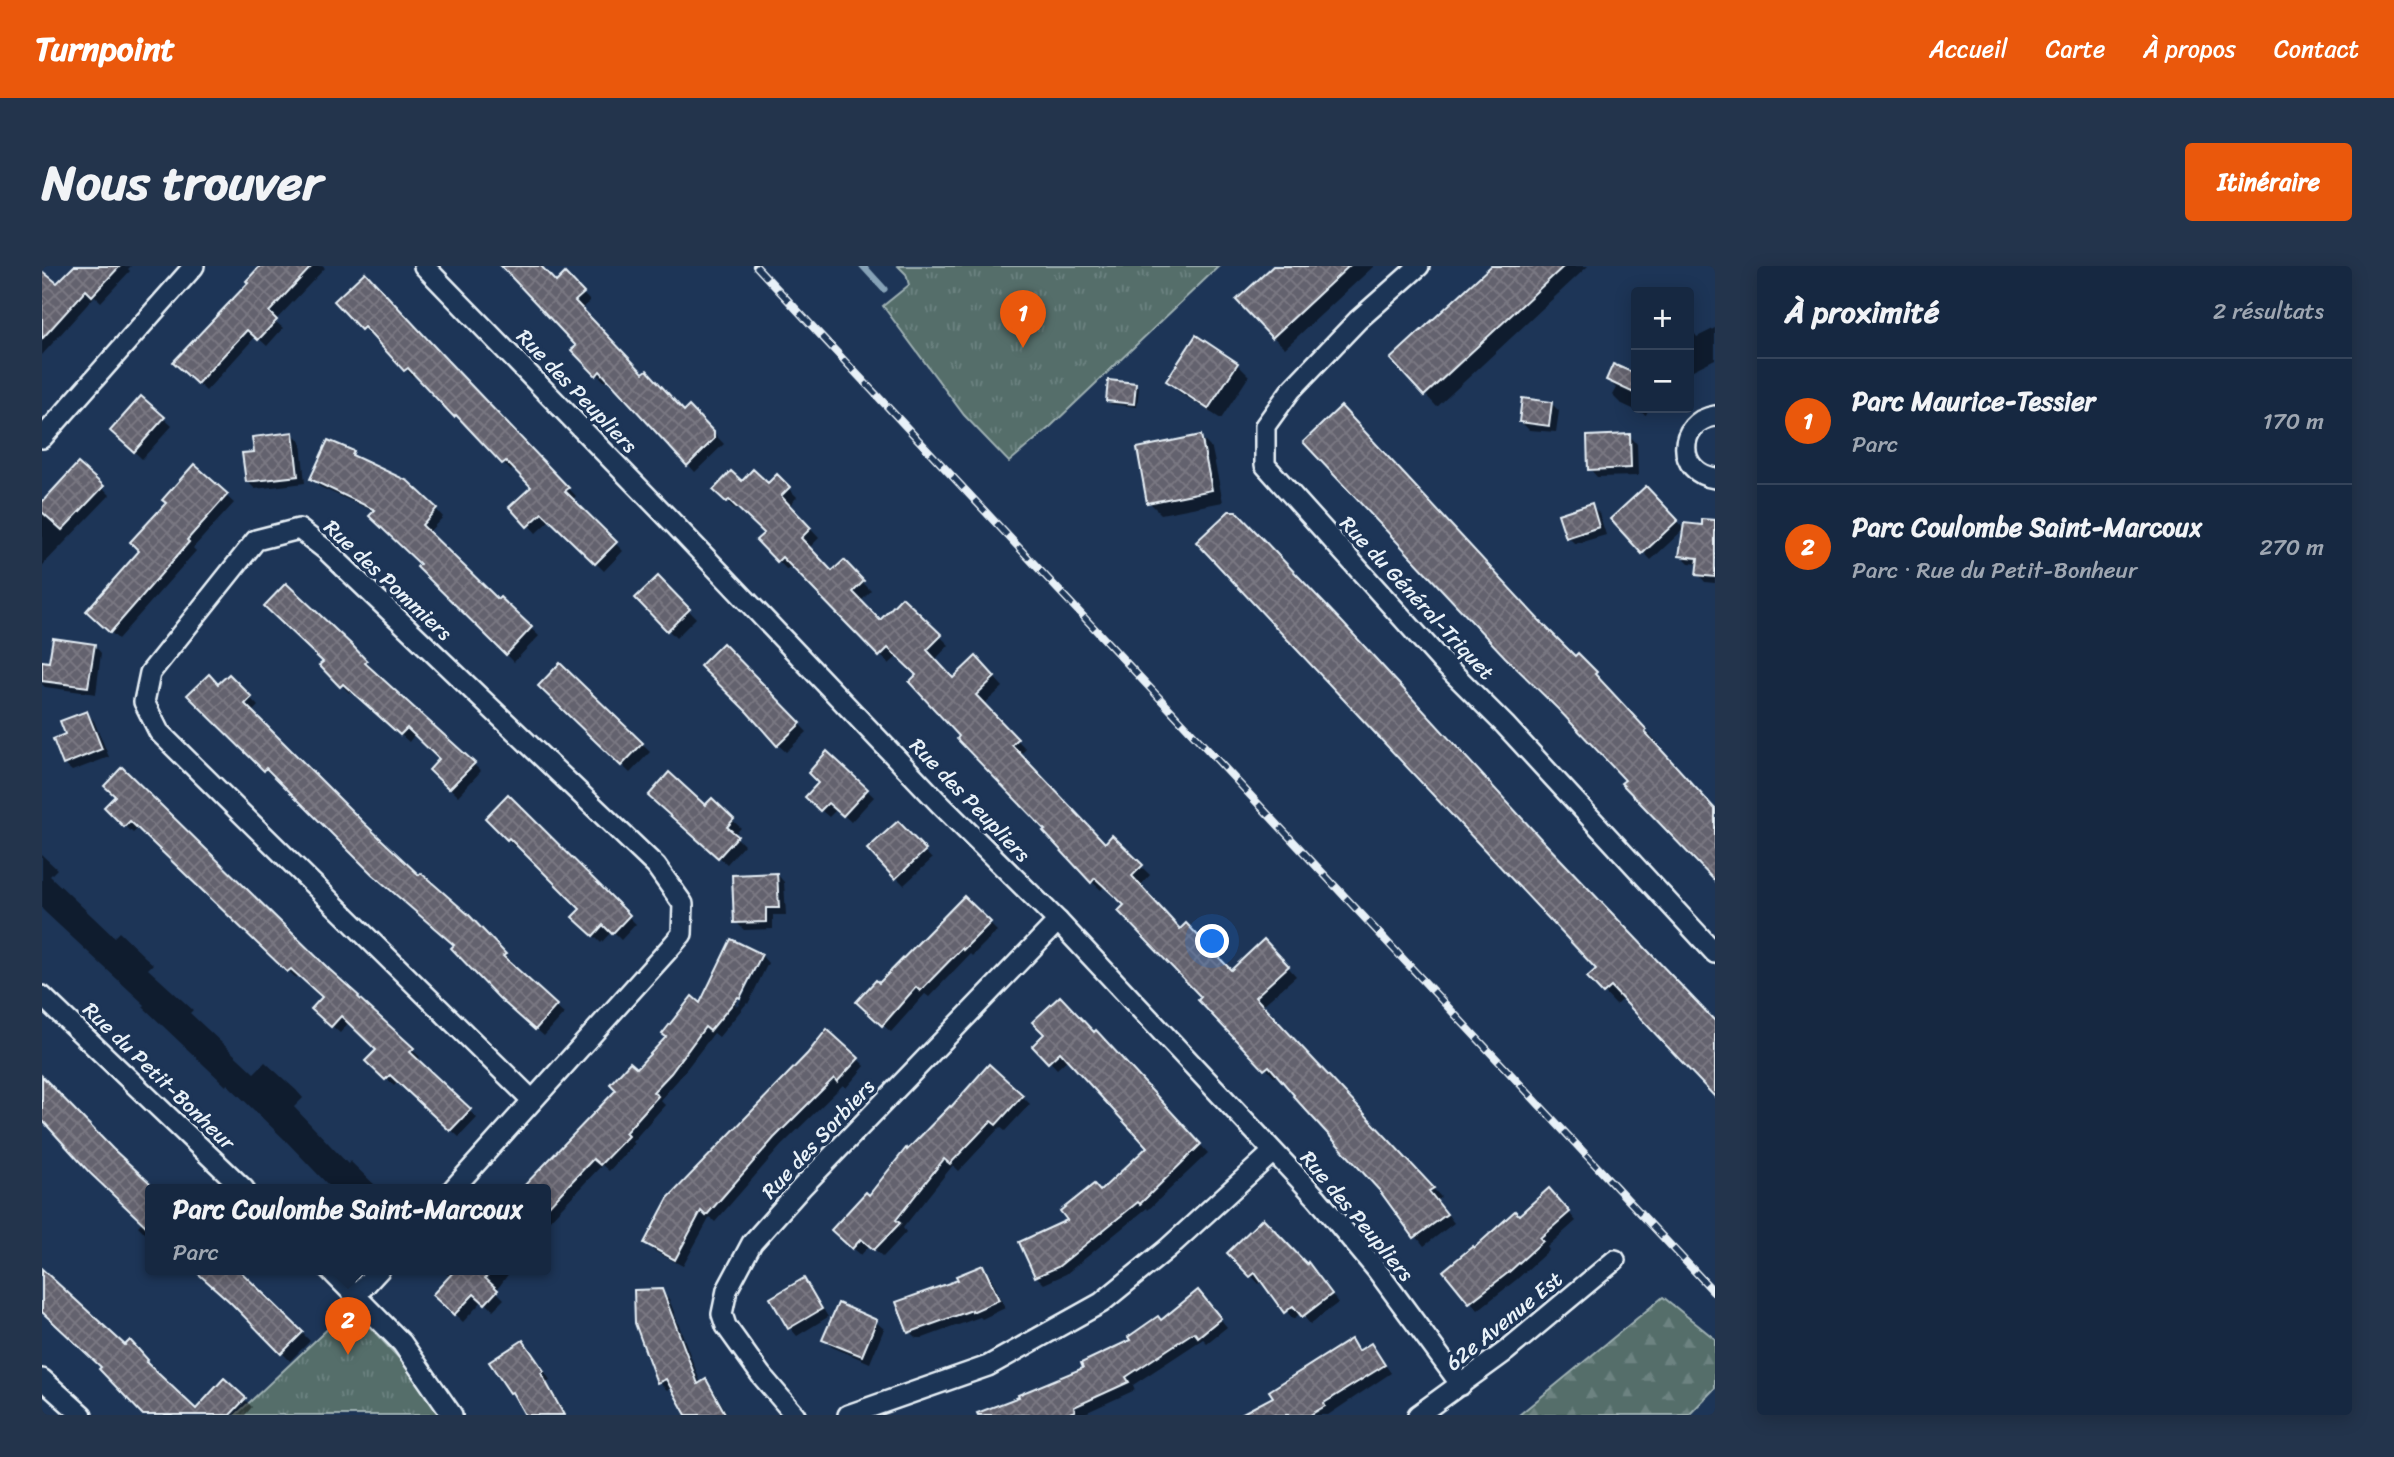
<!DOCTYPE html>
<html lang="fr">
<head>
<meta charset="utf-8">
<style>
	:root { --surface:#162841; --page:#23344c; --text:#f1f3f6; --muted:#9ea6b1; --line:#35445a; --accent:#ea580c }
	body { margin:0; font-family:Sriracha,sans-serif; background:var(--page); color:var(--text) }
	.controls { position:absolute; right:21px; top:21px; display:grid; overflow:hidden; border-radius:7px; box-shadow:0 4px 18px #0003 }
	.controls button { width:63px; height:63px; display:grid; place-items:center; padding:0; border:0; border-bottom:2px solid var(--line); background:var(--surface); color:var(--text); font:35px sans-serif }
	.you { position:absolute; left:1171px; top:676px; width:24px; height:24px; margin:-18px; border:5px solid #fff; border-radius:50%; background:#1a73e8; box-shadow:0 0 0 10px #1a73e833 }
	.badge { display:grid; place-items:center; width:46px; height:46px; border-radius:50%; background:var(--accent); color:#fff; font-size:23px; font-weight:700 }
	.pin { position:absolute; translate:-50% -58px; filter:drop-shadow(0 2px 4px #0008) }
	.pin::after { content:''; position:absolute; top:37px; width:24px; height:21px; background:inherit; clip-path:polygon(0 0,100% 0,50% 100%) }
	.popup { position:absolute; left:103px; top:918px; width:406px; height:91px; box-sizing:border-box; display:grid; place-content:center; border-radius:7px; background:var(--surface); filter:drop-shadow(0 2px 5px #0005); font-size:23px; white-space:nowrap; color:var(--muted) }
	.popup b { font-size:26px; color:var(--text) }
	.popup::after { content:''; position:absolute; left:50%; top:100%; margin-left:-14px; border:14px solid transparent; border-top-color:var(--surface) }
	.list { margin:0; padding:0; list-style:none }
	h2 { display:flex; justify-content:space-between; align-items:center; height:91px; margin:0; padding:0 28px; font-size:30px }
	h2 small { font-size:23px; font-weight:400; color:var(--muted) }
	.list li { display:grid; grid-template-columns:46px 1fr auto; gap:21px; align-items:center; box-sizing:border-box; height:126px; padding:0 28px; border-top:2px solid var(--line) }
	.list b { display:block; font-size:26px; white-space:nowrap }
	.list p { margin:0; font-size:23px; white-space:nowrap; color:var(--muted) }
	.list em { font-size:23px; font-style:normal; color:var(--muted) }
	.map { position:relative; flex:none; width:1673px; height:1149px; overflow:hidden; border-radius:7px }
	header { display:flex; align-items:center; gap:42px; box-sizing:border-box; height:98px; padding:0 35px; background:var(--accent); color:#fff }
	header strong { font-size:33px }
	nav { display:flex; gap:38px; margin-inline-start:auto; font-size:24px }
	.intro { display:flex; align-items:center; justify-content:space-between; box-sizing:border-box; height:168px; padding:0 42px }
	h1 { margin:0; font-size:49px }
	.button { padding:18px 32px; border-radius:7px; background:var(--accent); color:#fff; font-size:24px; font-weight:700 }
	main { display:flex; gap:42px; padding:0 42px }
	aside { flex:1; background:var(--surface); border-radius:7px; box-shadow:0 4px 18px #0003 }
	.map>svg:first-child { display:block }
</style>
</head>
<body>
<header>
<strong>Turnpoint</strong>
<nav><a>Accueil</a><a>Carte</a><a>À propos</a><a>Contact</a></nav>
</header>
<div class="intro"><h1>Nous trouver</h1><a class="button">Itinéraire</a></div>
<main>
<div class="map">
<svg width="1673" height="1149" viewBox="0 0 1673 1149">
	<defs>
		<pattern id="grass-tufts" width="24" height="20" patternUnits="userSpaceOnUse" patternTransform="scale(1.75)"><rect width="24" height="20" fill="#556e6b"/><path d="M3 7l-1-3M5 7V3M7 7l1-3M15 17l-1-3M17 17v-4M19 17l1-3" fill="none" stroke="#6d8381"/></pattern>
		<pattern id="forest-firs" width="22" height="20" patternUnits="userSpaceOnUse" patternTransform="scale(1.75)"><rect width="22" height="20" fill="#556e6b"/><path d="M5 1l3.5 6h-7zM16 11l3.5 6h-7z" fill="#6d8381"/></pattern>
		<pattern id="building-cross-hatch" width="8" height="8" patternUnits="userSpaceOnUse" patternTransform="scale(1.75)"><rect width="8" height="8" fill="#64626e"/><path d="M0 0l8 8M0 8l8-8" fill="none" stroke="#7a7983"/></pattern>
	</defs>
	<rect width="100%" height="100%" fill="#1d3557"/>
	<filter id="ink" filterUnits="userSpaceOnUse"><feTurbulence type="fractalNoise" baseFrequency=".0143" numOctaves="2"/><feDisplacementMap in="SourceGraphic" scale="14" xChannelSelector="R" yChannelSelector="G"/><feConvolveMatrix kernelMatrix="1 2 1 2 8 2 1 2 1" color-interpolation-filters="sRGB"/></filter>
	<g filter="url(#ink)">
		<g fill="url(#grass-tufts)" stroke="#9eb0b2" stroke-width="2">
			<path d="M856,0h321l-169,161 -41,35 -45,-47 -81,-109 26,-21 -3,-11z"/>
			<path d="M309,1041l90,96 7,12h-212z"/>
		</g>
		<path fill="url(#forest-firs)" stroke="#9eb0b2" stroke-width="2" d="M1621,1031l52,42v49l-26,27h-170z"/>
		<g fill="#0007">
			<path d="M34,0h55l-3,3 2,2 -29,31 -6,-6 -53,59v-71l15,2z"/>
			<path d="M221,0h59l3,2 -50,53 8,7 -16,18 -11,-10 -50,55 -30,-29 75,-79z"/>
			<path d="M460,0h37l17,18 9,-9 25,26 -9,9 62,65 42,38 4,-5 35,36 -29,28 -86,-94 -4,4 -31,-32 4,-4z"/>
			<path d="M1234,0h98l-89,82 -12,-11z"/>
			<path d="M1450,0h96l-151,141 -45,-48z"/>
			<path d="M295,35l117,69 122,126 -4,4 51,51 -19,20 -53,-52 -15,14 -24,-26 21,-20 -18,-20 -4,4 -46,-49 -2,2 -47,-50 -3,3 -40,-43 -3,2z"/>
			<path d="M1647,60l8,11 18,-9v31l-26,13z"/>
			<path d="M1155,72l40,26 12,12 -28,43 -41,-26 -12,-12z"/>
			<path d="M1572,100l22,10v32h13l-3,7 -26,-12 -8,-8 4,-7 -8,-8z"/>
			<path d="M1093,119l4,3 -2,19 -26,-3 -3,-3z"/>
			<path d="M100,132l30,28 -30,33 -22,-21z"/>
			<path d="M1509,137l8,8 -3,21 -27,-2 -8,-8z"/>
			<path d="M251,168l8,8 4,41 -50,6 -8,-8 9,-28z"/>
			<path d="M1588,170l7,8 1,32 -41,1 -7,-8z"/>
			<path d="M1158,171l12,12 11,53 -62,12 -12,-12z"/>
			<path d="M310,187l9,8 46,21 29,27 7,8 -15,16 70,68 2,-2 39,37 -25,26 -94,-95 2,-2 -47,-53 -55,-25 -8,-8z"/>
			<path d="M152,200l40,37 -41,45 3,3 -78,88 -22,-21 45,-67 27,-47z"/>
			<path d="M735,211l20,20 -8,9 30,32 -10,10 23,25 20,-2 19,20 -11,11 20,20 22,-23 47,46 -14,15 18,20 32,-13 18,20 -20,18 43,44 -6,6 85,91 7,-8 38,37 -10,11 41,45 50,41 42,-22 23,26 -34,30 179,191 -4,3 17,23 -30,23 -44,-57 -102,-115 -4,3 -8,-9 -140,-162 -21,-20 -4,4 -9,-8 -130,-146 -43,-61 -21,-19 -9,8 -97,-99 -5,5 -28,-30 7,-7 -27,-26 -3,3 -21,-20 27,-7 26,3z"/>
			<path d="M60,221l8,8 -68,71v-62z"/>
			<path d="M1604,222l38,41 -33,31 -39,-41z"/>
			<path d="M1549,239l8,8 7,22 -31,9 -7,-7z"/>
			<path d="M1191,244l482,517v68l-92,-97 -7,7 -27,-28 9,-8 -400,-427z"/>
			<path d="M1673,263v54l-10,-1 -7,-8 1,-10 -10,-1 -8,-8z"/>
			<path d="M616,312l38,40 -20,20 -39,-40z"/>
			<path d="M1509,368l24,24 3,-3 29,30 -2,2 53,56 -3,2 60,64v70l-88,-99z"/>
			<path d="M52,379l7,8 -5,41 -51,-7 -3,-3v-21l9,1z"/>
			<path d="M681,379l84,87 -21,20 -8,-7z"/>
			<path d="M318,389l14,15 -3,2 110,99 -23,25 -27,-26 10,-10 -26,-26 -6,8 -57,-51 -3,2 -27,-28z"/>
			<path d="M518,399l90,87 -20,21 -90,-87z"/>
			<path d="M187,410l29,30 -6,6 167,166 48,38 45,46 -3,3 55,49 -20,22 -35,-31 -53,-60 -181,-170 -2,2 -84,-82 29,-9z"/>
			<path d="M45,447l7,8 15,36 -37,14 -8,-7 3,-29z"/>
			<path d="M825,524l7,7 -23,25 -14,-13 -8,8 -14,-12z"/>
			<path d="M75,530l241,201 8,7 -1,2 55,51 -3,4 60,57 -18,19 -61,-56 -4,5 -26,-25 10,-11 -29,-28 -9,11 -19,-17 3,-19 -25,-22 -3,3 -157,-151 -6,6 -27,-26z"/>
			<path d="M466,531l128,127 -15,16 -9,-9 -11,12 -26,-26 8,-8 -66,-64 -2,2 -28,-29z"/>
			<path d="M670,535l29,27 -7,7 10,10 -17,19 -70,-61 48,5z"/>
			<path d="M856,557l34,36 -28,26 -35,-35z"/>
			<path d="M0,589l15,14 -7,7 64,61 5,-5 26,25 8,7 -5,5 45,41 -3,3 64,60 11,-11 31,28 7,8 -9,9 54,57 2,-3 29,28h-47l-46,-48 -59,-57 -1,2 -83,-79 2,-2 -99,-92 -4,-4z"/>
			<path d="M735,608l7,8 2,33h-13v14l-29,1 -8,-8z"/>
			<path d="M922,632l33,33 -25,25 -2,-2 -41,43 -4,-3 -34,38 -25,-22 13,-25z"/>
			<path d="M717,689l-24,50 3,1 24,-50 6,7 -20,41 -1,-1 -28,34 -5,-4 -36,47 -18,20 5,5 -33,37 2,2 -25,27 -7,-6 -56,59v-35l91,-119 64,-65z"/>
			<path d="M1053,768l9,6 104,113 -60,57 -1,-2 -81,66 -22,10 -8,-8 34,-55 80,-73 -81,-90 -12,11 -22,-23z"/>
			<path d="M816,793l7,7 -19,22 -3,-3 -62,61 -66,76 -5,-5 -27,49 -29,-15 -8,-8 24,-44z"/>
			<path d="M0,810l73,77 38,36h-3v49l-12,-12 5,-5 -101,-103z"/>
			<path d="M980,830l8,8 -25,27 -5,-4 -41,44 -6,-6 -50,63 3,4 -23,25 -13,-12 -9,10 -20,-17z"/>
			<path d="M1515,932l19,23 -29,26 2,3 -33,30 -38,30 -33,-39 74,-54z"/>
			<path d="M1188,987l77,13 9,6 22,31 -28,21 -9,-11 -8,6 -31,-38 -3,3z"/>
			<path d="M940,1001l8,8 15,33 -23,11 -2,-2 -57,21h-7l-8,-8 52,-49z"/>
			<path d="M405,1003h65l-16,22 8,8 -11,11 -10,-10 -20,22 -28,-27 16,-17 -6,-6z"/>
			<path d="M761,1014l8,8 17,29 -31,19 -7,-8 -18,-29z"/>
			<path d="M619,1025l8,8 32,85 5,-2 7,7 15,26h-40l-15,-28 -6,3 -8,-8z"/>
			<path d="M226,1032l42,43 -20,20 -52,-54z"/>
			<path d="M1163,1034l22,27 -20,16 -4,-4 -70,46 2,5 -54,25h-102l106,-46 76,-48z"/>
			<path d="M834,1056l8,7 -14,34 -38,-16 -8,-8z"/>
			<path d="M1308,1075l10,11 11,-7 20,28 -63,42h-85l32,-18z"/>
			<path d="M481,1076l8,8 19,30 -3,2 19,33h-39l-16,-23z"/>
			<path d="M183,1114l27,27 -7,8h-19z"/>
		</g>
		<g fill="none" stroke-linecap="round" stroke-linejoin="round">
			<path stroke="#86a2b7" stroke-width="7" d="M821,0l21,23"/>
		</g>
		<g fill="url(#building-cross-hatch)" stroke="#e8f1f8" stroke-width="2">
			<path d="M32,0h46l-28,30 -6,-6 -44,49v-68l15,12z"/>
			<path d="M218,0h52l-43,46 8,8 -19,20 -11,-10 -50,54 -24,-22 75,-79 -2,-2z"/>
			<path d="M459,0h40l15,16 9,-9 19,20 -9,8 68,72 4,-3 37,41 5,-5 25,26v7l-27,27 -87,-95 -4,5 -25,-26 5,-4z"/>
			<path d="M1231,0h76l-77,72 -36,-38z"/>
			<path d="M1449,0h73l-140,130 -34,-37z"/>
			<path d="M323,6l82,88 122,128 -4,3 52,51 -22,22 -53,-51 -15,14 -18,-20 22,-20 -25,-26 -4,3 -46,-49 -2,2 -46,-49 -4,3 -40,-44 -3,3 -27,-29z"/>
			<path d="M1154,69l42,28 -30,46 -42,-28z"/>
			<path d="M1571,98l23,10v20l-30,-14z"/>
			<path d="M1066,114l28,3 -2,21 -28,-3z"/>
			<path d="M99,130l24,21 -31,35 -24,-21z"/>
			<path d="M1480,132l30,4 -3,24 -30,-4z"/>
			<path d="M1299,140l198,214 36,36 3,-3 19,19 -2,2 52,56 -2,2 70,77v72l-94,-98 4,-3 -67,-71 -53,-52 -202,-215z"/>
			<path d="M251,166l5,44 -52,6 -4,-29 12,-1 -2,-15z"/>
			<path d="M1588,168l1,34 -43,2 -1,-34z"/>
			<path d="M1159,169l11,55 -65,13 -10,-55z"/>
			<path d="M286,174l26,11 -2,4 56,26 29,27 -15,17 76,74 2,-2 32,30 -26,28 -89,-88 3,-3 -51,-48 6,-6 -65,-31z"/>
			<path d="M36,197l26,23 -42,44 -20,-18v-10z"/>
			<path d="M152,198l34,30 -41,46 2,2 -79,91 -24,-22 53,-60 -9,-9 36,-39 -4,-3z"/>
			<path d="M711,203l15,14 9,-9 13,13 -9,9 30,32 -10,10 31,33 12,-11 20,21 -11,11 27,28 22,-23 40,38 -15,15 26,28 23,-22 19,21 -19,18 42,44 -6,6 93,98 7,-8 31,30 -11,11 48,53 6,-6 45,47 33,-31 25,27 -34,31 179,191 -5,3 18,23 -33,24 -35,-48 -86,-94 1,-1 -25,-29 -5,4 -66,-70 3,-3 -83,-86 6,-6 -29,-27 -4,5 -48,-52 2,-1 -88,-91 2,-3 -50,-54 7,-7 -28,-27 -9,9 -97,-100 -5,5 -21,-22 8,-7 -35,-33 -3,2 -13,-12 18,-19 11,10z"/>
			<path d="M1604,220l32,34 -36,34 -32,-35z"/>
			<path d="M1550,237l7,24 -33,11 -8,-24z"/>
			<path d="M1187,245h7l107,112 200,218 172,180v76l-104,-110 -8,7 -16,-17 9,-8 -400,-427z"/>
			<path d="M1660,253l13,1v57l-19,-2 2,-17 -19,-2 5,-33 18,2z"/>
			<path d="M616,310l32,33 -23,22 -32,-33z"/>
			<path d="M244,317l66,62 15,16 -2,2 110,100 -26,26 -20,-19 10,-11 -32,-31 -7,7 -57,-51 -3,3 -21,-22 4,-3 -59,-56z"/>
			<path d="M11,372l42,6 -7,43 -46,-6v-20l7,1z"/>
			<path d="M681,377l78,80 -24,23 -30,-34 -47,-46z"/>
			<path d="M518,397l83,80 -22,23 -83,-80z"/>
			<path d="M167,408l9,10 11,-10 23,23 -7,7 119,119 55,52 2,-2 48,42 37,39 -3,2 54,49 -22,25 -36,-32 -48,-50 3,-3 -82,-71 -106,-106 -2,3 -77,-76z"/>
			<path d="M45,445l15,38 -39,16 -10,-26 12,-5 -5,-13z"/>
			<path d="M785,485l41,38 -25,27 -15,-13 -8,8 -15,-14 13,-14 -10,-10z"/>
			<path d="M80,501l208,203 29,26 -1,1 56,51 -4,4 61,57 -21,22 -60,-56 -5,5 -20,-19 11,-11 -35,-34 -10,11 -20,-18 11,-12 -31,-28 -4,3 -157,-151 -6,6 -20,-20 11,-11 -11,-10z"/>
			<path d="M627,506l36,33 7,-7 22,21 -7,8 11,9 -20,22 -70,-62z"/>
			<path d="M466,528l122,121 -18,19 -9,-9 -10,11 -21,-19 8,-8 -71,-71 -2,2 -22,-22z"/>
			<path d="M856,555l28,29 -31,29 -28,-30z"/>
			<path d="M735,607l2,35h-13v14l-32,1 -2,-48z"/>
			<path d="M922,630l27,26 -28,28 -1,-2 -42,43 -4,-4 -34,39 -26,-24 20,-22 3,3z"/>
			<path d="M689,673l31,15 -22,44 -2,-1 -28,34 -5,-4 -34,46 -18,19 5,4 -33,37 3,3 -28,29 -7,-6 -47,50v-20h-25l95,-99 -6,-6 20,-22 7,6 29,-31 -4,-3 30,-38 8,7z"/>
			<path d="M1018,730l34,36 2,-2 105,114 -61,60 -2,-2 -80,65 -23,10 -16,-35 48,-22 -7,-9 34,-27 6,7 47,-44 -87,-95 -12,11 -16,-17 12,-12 -12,-12z"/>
			<path d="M785,763l32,29 -22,24 -3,-4 -60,60 -68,78 -5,-5 -26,49 -31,-17 24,-45 139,-144z"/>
			<path d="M947,798l34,31 -27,30 -5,-4 -41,43 -6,-5 -48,61 4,3 -26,27 -13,-11 -9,10 -21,-19 35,-38 3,3 37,-47 1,2 43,-44 1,1z"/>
			<path d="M0,810l71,73 37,34v47l-60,-57 -48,-53z"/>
			<path d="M1507,922l21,24 -30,26 3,3 -34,31 -40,31 -26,-32 30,-25 1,2 41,-37 4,4z"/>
			<path d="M1221,952l44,46 1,-2 24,32 -30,23 -9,-11 -9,7 -29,-40 -5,4 -23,-24z"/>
			<path d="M941,999l16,35 -27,12v-2l-64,23 -12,-31 62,-22 -2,-4z"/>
			<path d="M0,1003l83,76 5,-5 18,20 -2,2 50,47 28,-31 22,20 -16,17h-87l-44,-46 2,-2 -59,-55z"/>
			<path d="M151,1003h45l65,63 -22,22 -52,-53z"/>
			<path d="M414,1003h38l-9,9 13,12 -13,14 -11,-10 -20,21 -22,-20z"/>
			<path d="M762,1012l18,31 -34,20 -18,-31z"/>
			<path d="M620,1023l36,95 8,-5 20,36h-40l-20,-36 -9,4 -22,-60 -1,-33z"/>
			<path d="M1156,1024l23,28 -23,19 -4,-5 -68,45 3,5 -55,25 1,4 -11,4h-86l-1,-2 42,-16 -1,-2 65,-27 -2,-5 49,-23 -2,-3 30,-21 3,4z"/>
			<path d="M796,1037l39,17 -15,36 -40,-16z"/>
			<path d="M1309,1073l7,12 13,-8 14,22 -61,38 1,3 -15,9h-71l34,-18 -4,-6z"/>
			<path d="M481,1074l21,31 -3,2 23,42h-39l-13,-23 -2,1 -21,-31z"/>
		</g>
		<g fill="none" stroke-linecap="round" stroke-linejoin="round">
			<defs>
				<g id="street">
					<path d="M382,0l250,258 265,279 119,118 259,277 59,71 85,116"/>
					<path d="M1377,0l-61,54 -67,70 -26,36v39l177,197 63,63 210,228"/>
					<path d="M1673,150c-39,6 -39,57 0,62"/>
					<path d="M0,172l152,-172"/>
					<path d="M0,730l202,193"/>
					<path d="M411,923l216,-240 13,-15 1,-30 -27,-38 -330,-316 -27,-21 -43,11 -106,133 -6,29 15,30 373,368"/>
					<path d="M287,1003l73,74 50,72"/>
					<path d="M314,1029l24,-26"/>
					<path d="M0,1113l40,36"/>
					<path d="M753,1149l-34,-40 -35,-49 -4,-12 5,-24 25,-47 49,-55 257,-267"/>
					<path d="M806,1149l140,-49 113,-63 66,-54 106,-97"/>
					<path d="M1376,1149l88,-64 109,-91"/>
				</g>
			</defs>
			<use href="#street" stroke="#e8f1f8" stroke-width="24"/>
			<use href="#street" stroke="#1d3557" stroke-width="19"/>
			<defs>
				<path id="rail" d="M714,0l959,1027"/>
			</defs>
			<use href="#rail" stroke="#e8f1f8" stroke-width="8"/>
			<use href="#rail" stroke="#1d3557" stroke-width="5" stroke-dasharray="16" stroke-linecap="butt"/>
		</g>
	</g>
	<g text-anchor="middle" stroke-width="7" stroke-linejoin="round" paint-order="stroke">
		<g font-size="21" fill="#e8f1f8" stroke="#1d3557">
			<text transform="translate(535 125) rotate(46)" y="7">Rue des Peupliers</text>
			<text transform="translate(346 314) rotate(43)" y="7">Rue des Pommiers</text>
			<text transform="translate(1375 332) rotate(47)" y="7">Rue du Général-Triquet</text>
			<text transform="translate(928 534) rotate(46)" y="7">Rue des Peupliers</text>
			<text transform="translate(117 810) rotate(44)" y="7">Rue du Petit-Bonheur</text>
			<text transform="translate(776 873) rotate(-47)" y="7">Rue des Sorbiers</text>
			<text transform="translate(1315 950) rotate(50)" y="7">Rue des Peupliers</text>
			<text transform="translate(1462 1055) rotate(-39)" y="7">62e Avenue Est</text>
		</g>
	</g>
</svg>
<div class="controls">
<button>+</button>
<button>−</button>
</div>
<div class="you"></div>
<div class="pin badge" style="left:981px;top:82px">1</div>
<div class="pin badge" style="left:306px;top:1089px">2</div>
<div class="popup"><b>Parc Coulombe Saint-Marcoux</b>Parc</div>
</div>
<aside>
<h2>À proximité<small>2 résultats</small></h2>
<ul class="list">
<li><span class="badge">1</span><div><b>Parc Maurice-Tessier</b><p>Parc</p></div><em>170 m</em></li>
<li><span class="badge">2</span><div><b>Parc Coulombe Saint-Marcoux</b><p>Parc · Rue du Petit-Bonheur</p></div><em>270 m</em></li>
</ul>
</aside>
</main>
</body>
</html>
